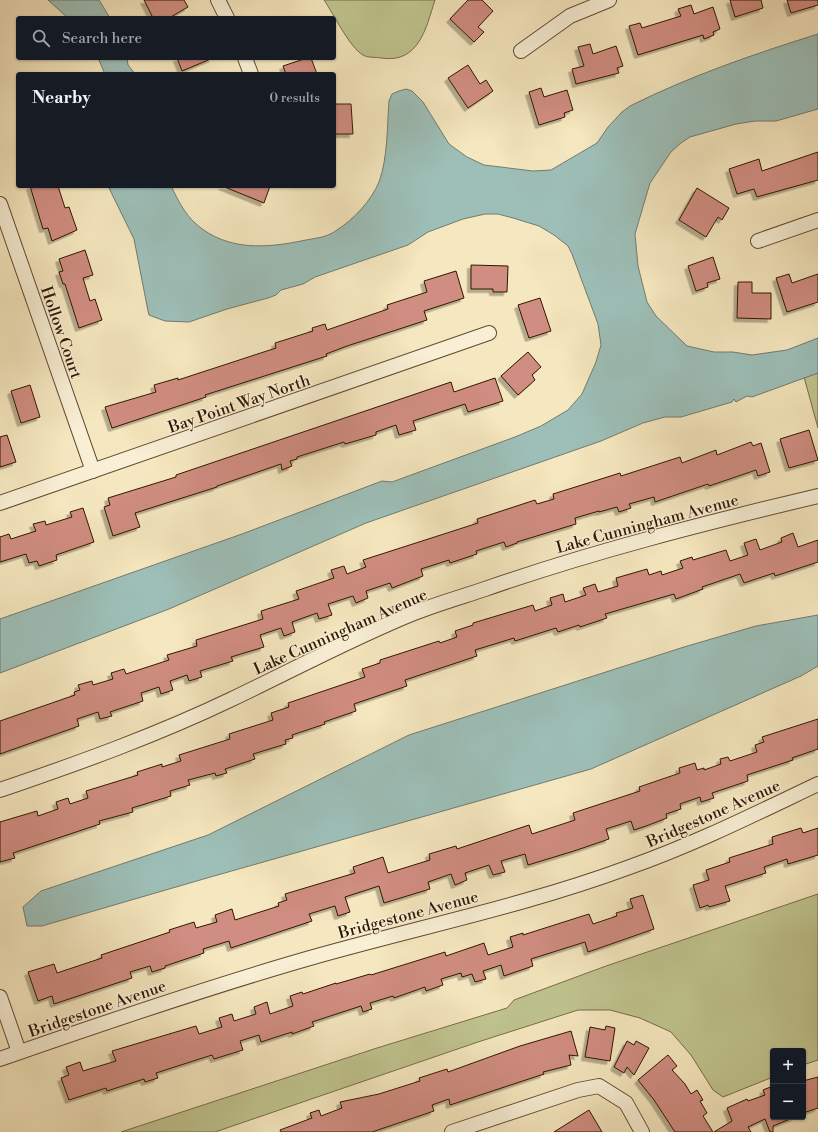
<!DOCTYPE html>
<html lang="en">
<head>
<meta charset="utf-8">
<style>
	:root { --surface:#171b24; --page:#242831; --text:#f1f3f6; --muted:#9ea1a6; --line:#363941 }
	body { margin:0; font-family:"Libre Bodoni",serif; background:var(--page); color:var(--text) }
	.controls { position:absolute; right:12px; bottom:12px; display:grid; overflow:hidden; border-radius:4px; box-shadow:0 1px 3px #0004 }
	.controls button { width:36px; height:36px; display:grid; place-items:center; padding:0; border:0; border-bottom:1px solid var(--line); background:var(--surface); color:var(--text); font:20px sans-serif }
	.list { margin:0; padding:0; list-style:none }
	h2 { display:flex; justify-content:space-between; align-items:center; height:52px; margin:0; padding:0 16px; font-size:17px }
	h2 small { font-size:13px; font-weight:400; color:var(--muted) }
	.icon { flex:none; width:22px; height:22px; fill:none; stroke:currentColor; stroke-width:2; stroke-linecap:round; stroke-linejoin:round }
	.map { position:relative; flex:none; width:818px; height:1132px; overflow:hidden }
	.search { position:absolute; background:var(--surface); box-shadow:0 1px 3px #0004; left:16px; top:16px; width:320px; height:44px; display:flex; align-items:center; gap:10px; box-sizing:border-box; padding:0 14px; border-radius:4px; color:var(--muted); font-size:15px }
	.panel { position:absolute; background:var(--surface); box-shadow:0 1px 3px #0004; left:16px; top:72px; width:320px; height:116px; border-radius:4px }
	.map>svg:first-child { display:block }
</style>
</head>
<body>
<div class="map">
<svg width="818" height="1132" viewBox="0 0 818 1132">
	<defs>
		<filter id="shadow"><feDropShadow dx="-3.5" dy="3.5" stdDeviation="0" flood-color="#0004"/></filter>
	</defs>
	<rect width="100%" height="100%" fill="#f5e7bf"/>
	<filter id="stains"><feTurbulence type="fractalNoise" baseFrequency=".005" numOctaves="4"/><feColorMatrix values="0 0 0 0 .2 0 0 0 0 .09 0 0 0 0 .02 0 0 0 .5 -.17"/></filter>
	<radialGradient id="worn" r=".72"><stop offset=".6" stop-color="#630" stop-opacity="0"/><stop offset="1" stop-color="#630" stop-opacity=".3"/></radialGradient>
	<g fill="#c0c48f" stroke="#786d48">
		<path d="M324,0h111c-9,28 -16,64 -54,58 -5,-1 -13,0 -18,-3 -13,-7 -30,-42 -39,-55z"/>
		<path d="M818,373v55l-14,-51z"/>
		<path d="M818,894v166l-15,5v-14h-30v26l-50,20 -10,-7 -22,-35 -20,-23 -31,-14 -30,-8h-32l-100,32 -263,90h-94l256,-84 130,-40 7,-8 92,-34z"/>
	</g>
	<g fill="#9dbfb8" stroke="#727b6e">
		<path d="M48,0h51l11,18h-42z"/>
		<path d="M818,34v75l-42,12h-21l-19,3 -46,13 -9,6 -10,9 -21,31 -15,51 3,32 9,36 9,14 31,30 27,6h19l19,3 35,-5 31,-12v35l-66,24 -5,-1 -11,6 -2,-3 -2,3 -51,15h-16l-22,6 -42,18 -235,82 -197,86 -169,64v-54l242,-85 140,-53 10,1 123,-45 26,-11 27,-16 14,-16 14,-32 5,-17 -3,-21 -26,-70 -4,-8 -14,-11 -15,-9 -26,-8 -15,-4h-13l-22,5 -35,13 -20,13 -93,32 -12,7 -22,6 -5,5 -8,3 -41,11 -38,13 -24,-1 -16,-6 -1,-4 -14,-72 -26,-53h63c7,14 13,27 25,38 32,28 72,24 110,16 11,-2 22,-3 31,-10 17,-11 34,-29 42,-48 9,-25 8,-55 10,-81l3,-7 7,-3 7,-2 6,2 11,11 26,42 18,13 17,8 49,6 18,-1 46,-27 11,-16 14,-15 8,-6c60,-30 124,-52 188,-72z"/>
		<path d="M98,58h29l1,7 7,9h-30z"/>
		<path d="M818,615v51l-17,10 -210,93 -384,109 -165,48h-15l-4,-19 18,-16 167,-56 201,-100 275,-88 72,-21z"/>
	</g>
	<g fill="#d08d81" stroke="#311600" filter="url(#shadow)">
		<path d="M144,0h40l4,7 -19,11h-16z"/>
		<path d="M468,0h14l11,11 -15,16 6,5 -10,10 -24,-23z"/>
		<path d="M730,0h31l2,8 -28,9z"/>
		<path d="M787,0h31v5l-27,8z"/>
		<path d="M691,5l3,9 19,-7 7,22 -7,3 1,3 -10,4 -1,-4 -65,20 -9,-29 11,-3 2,5 39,-12 -3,-7z"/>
		<path d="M590,44l3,10 23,-8 7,20 -6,2 2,5 -43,11 -4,-15 12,-3 -6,-19z"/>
		<path d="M177,58h36l-31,13z"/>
		<path d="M307,58h4l6,16h-31l-3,-8z"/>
		<path d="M468,65l12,19 6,-4 7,11 -25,17 -20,-30z"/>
		<path d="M541,88l3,9 23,-7 6,20 -9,3 1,4 -26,8 -10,-33z"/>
		<path d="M334,104h17l2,30h-19z"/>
		<path d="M818,152v28l-61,17 -3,-8 -17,5 -8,-25 30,-10 3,12z"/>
		<path d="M30,186h28l7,22 4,-1 8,23 -25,11 -4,-13 -5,1z"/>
		<path d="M222,186h48l-6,17z"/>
		<path d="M697,188l32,20 -7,12 -4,-3 -12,20 -27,-17z"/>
		<path d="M85,250l8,25 -10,3 7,23 5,-2 7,21 -23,8 -14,-44h-2l-4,-12 4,-1 -4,-12z"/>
		<path d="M713,257l7,22 -13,4 1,4 -12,4 -8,-25z"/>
		<path d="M471,265l37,1 -1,26h-14v-3h-22z"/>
		<path d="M456,271l8,27 -40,13 3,9 -80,26 -21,8 1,2 -122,39 1,2 -94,31 -7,-21 51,-15 -2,-7 24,-7v2l98,-32 -1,-5 38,-12 -1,-3 13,-4 2,6 61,-21 -1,-4 40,-13 -3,-11z"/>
		<path d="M789,274l3,9 26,-9v28l-31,10 -11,-34z"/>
		<path d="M738,282h14v11h19v26l-34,-1z"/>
		<path d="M540,298l11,33 -22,7 -11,-33z"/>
		<path d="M528,352l13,15 -9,8 3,5 -17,15 -17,-19z"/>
		<path d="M495,378l8,23 -35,11 -3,-8 -52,17 3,9 -17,5 -3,-10 -20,7v3l-31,9 -1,-2 -47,15v2l-7,2 2,5 -10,4 -1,-6 -64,22v1l-82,26 5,14 -27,9 -9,-29 6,-2 -2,-7 68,-21v-2l275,-93 3,10z"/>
		<path d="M30,385l10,32 -19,6 -10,-32z"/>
		<path d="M809,430l9,30 -29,8 -9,-29z"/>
		<path d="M7,435l9,27 -16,5v-30z"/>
		<path d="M751,442l2,4 8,-3 9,29 -12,4 -2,-6 -47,16 -1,-2 -53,18 -1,-5 -25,7 2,4 -12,4 -2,-5 -18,5v-1l-24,7 1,6 -59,18v1l-11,4 -2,-5 -28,9 1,3 -27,9 -1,-3 -28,9 2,7 -31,12 -2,-5 -24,8 2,7 -12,5 -3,-7 -25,8 4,11 -13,4 -2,-6 -25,9 3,10 -11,4 -3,-8 -21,7 4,12 -33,10 2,4 -33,10 2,6 -13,4 -2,-6 -17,6 3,9 -12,4 -2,-7 -18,6 2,8 -33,11 2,4 -12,3 -2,-7 -21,7 2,7 -79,28v-33l75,-26 -1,-3 6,-2 -2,-5 14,-4 1,4 20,-6 -2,-6 13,-4 2,5 43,-14 -2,-5 30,-9 -1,-6 67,-21 -2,-8 38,-12 -3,-8 38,-13 -3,-8 13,-4 3,8 19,-7 -3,-7 115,-37 -1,-4 58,-19 2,4 17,-5 -1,-5 48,-15 19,-6 1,3 59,-19 2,6 34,-13 1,5z"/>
		<path d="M83,508l11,34 -38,13 1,5 -18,6 -2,-5 -8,2 -3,-9 -26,8v-25l9,-3 2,5 25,-8 -3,-7 12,-3 1,4 26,-8 -2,-5z"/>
		<path d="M793,533l5,14 20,-7v22l-43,14 -1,-3 -30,10 -4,-9 -38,13 1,2 -27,10 -2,-5 -69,20 2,4 -27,9 -1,-2 -21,7 -2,-4 -41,13 -1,-3 -39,12 2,6 -72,24 2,6 -53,18 2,7 -32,11 1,2 -33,11 1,3 -8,2 1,4 -33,10 2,5 -30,10 2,4 -11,3 -1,-3 -27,7 2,5 -20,6 1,5 -39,12 1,4 -34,9 1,3 -87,29 2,5 -15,4v-40l37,-11 1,5 20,-7 -2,-7 12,-4 2,6 18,-6 -2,-7 52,-16 -1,-3 25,-8v3l19,-6 -2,-6 51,-16 -1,-5 44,-14 -2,-7 18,-6 -1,-4 77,-26 -3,-8 18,-6v-3l59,-19 1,2 17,-6 -2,-6 18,-6v-2l60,-18 2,6 17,-6 -2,-7 13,-4 2,8 21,-7 -3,-7 12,-4 3,8 20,-6 -2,-8 31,-9 2,6 12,-4 1,4 21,-7 -3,-7 12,-4 1,3 33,-10 4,11 18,-6 -4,-12 12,-4 4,11 22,-8 -1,-4z"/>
		<path d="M818,719v30l-26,9 1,2 -46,15 1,6 -36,12 2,5 -13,4 -1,-5 -20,7 1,5 -15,5 1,4 -21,8 -12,4 -3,-9 -25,8 3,10 -35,12 -46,14 -3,-11 -24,7 4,11 -12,3 -4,-10 -24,8 2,7 -12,5 -4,-11 -23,8 2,7 -46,14 -5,-17 -34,11 5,15 -12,4 -3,-10 -26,8 3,7 -81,27 -2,-7 -26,8 1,4 -39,13v2l-13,4 -2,-6 -20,6 2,6 -78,26 -2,-8 -14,5 -10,-29 26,-8 3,9 45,-15 -1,-3 69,-23 -1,-2 25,-8 2,6 21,-6 -2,-7 17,-6 3,11 44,-14 -1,-3 9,-3 -2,-6 70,-21 -2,-6 30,-10 5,16 42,-13 -1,-6 27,-8 1,3 72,-24 3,9 43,-14 -2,-7 67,-22 -1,-4 41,-14 -1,-5 16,-5 2,7 7,-2v2l17,-6 -1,-5 8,-2 2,4 27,-9 -2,-7 9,-3 -2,-5z"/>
		<path d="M801,828l2,5 15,-5v27l-30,9 -1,-5 -23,8 2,6 -41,13 5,15 -21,6 -1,-2 -8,3 -7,-23 16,-5 -3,-10 24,-8 -1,-4 44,-14 -1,-7z"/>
		<path d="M643,895l11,34 -66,23 -3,-10 -54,17 2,7 -29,10 -3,-11 -18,6 3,8 -11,3 -3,-8 -10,3 -1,-4 -20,6 2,6 -17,6 -1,-4 -31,11 -1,-2 -23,7 2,6 -9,3 -2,-6 -49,16 2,4 -22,8v-2l-31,10 -2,-7 -19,6 3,9 -29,9 -2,-4 -56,18 2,5 -13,4 -1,-3 -37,12 -1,-3 -37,12 -8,-22 8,-3 -3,-8 14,-5 3,9 33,-10 -4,-10 84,-25 3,8 23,-7 -3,-9 13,-4 2,7 22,-7 -2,-7 13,-5 3,12 23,-8 -3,-10 12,-4 1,2 33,-11v1l34,-10 1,1 74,-23 1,4 38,-13 4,12 25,-8 -3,-10 13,-4v2l66,-21 4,10 24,-8 -1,-3 17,-5 -3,-9z"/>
		<path d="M606,1026l9,2 -5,33 -25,-4 5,-30 15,3z"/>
		<path d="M571,1031l7,25 -9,-1 2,10 -28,7 1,2 -94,31 -1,-6 -17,6 2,6 -62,21h-91l-1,-2 32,-12 -2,-5 9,-3 2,6 21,-8 -2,-6 39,-8 41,-13 -1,-3 28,-9 1,3 72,-26z"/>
		<path d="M627,1041l7,4 2,-4 13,7 -15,27 -7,-8 -3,6 -10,-6z"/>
		<path d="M668,1055l9,11 -5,4 13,14 6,10 6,-4 6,10 -3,1 7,12 -4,3 10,16h-38l-21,-32 -16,-20z"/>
		<path d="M818,1077v31l-15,5v-32z"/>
		<path d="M773,1086v31h22l-22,9v6h-3l-5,-13 -17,8 3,5h-37l18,-11 -5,-13 20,-9 1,2 17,-6 -2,-5z"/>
		<path d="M589,1110l13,22h-48z"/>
	</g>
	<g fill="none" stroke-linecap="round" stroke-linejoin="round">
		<defs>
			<g id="minor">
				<path d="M218,0l9,18"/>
				<path d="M521,51l49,-35 39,-16"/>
				<path d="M245,58l6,16"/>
				<path d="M0,204l93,267"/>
				<path d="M758,241l60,-21"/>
				<path d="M0,503l489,-170"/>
				<path d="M0,790c79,-27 157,-55 232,-91 61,-29 120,-61 182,-86 23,-9 47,-16 71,-24 109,-38 220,-66 333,-93"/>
				<path d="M0,997l19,55"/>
				<path d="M0,1059c103,-36 205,-71 310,-101 105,-30 214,-52 317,-90 66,-23 128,-54 191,-84"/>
				<path d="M452,1132l126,-42 21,-4 27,17 16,29"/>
			</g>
		</defs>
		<use href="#minor" stroke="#624a30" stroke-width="16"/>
		<use href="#minor" stroke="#f8efd5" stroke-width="14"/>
	</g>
	<g text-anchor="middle" stroke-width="3" stroke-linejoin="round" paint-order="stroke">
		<g font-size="16" fill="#311600" stroke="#f8efd5">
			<text transform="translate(62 332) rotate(71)" y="6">Hollow Court</text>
			<text transform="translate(239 403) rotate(-19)" y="6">Bay Point Way North</text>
			<text transform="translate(647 523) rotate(-15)" y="6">Lake Cunningham Avenue</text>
			<text transform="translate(340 631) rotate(-24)" y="6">Lake Cunningham Avenue</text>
			<text transform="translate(713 813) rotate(-24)" y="6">Bridgestone Avenue</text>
			<text transform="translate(408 914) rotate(-15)" y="6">Bridgestone Avenue</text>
			<text transform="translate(97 1008) rotate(-19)" y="6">Bridgestone Avenue</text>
		</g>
	</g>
	<rect width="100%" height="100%" filter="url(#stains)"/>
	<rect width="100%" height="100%" fill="url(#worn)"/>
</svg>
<div class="controls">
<button>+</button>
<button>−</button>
</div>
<div class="search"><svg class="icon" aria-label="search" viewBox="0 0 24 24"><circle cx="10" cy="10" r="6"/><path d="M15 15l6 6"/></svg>Search here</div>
<section class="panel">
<h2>Nearby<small>0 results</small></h2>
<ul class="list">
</ul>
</section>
</div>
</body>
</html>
